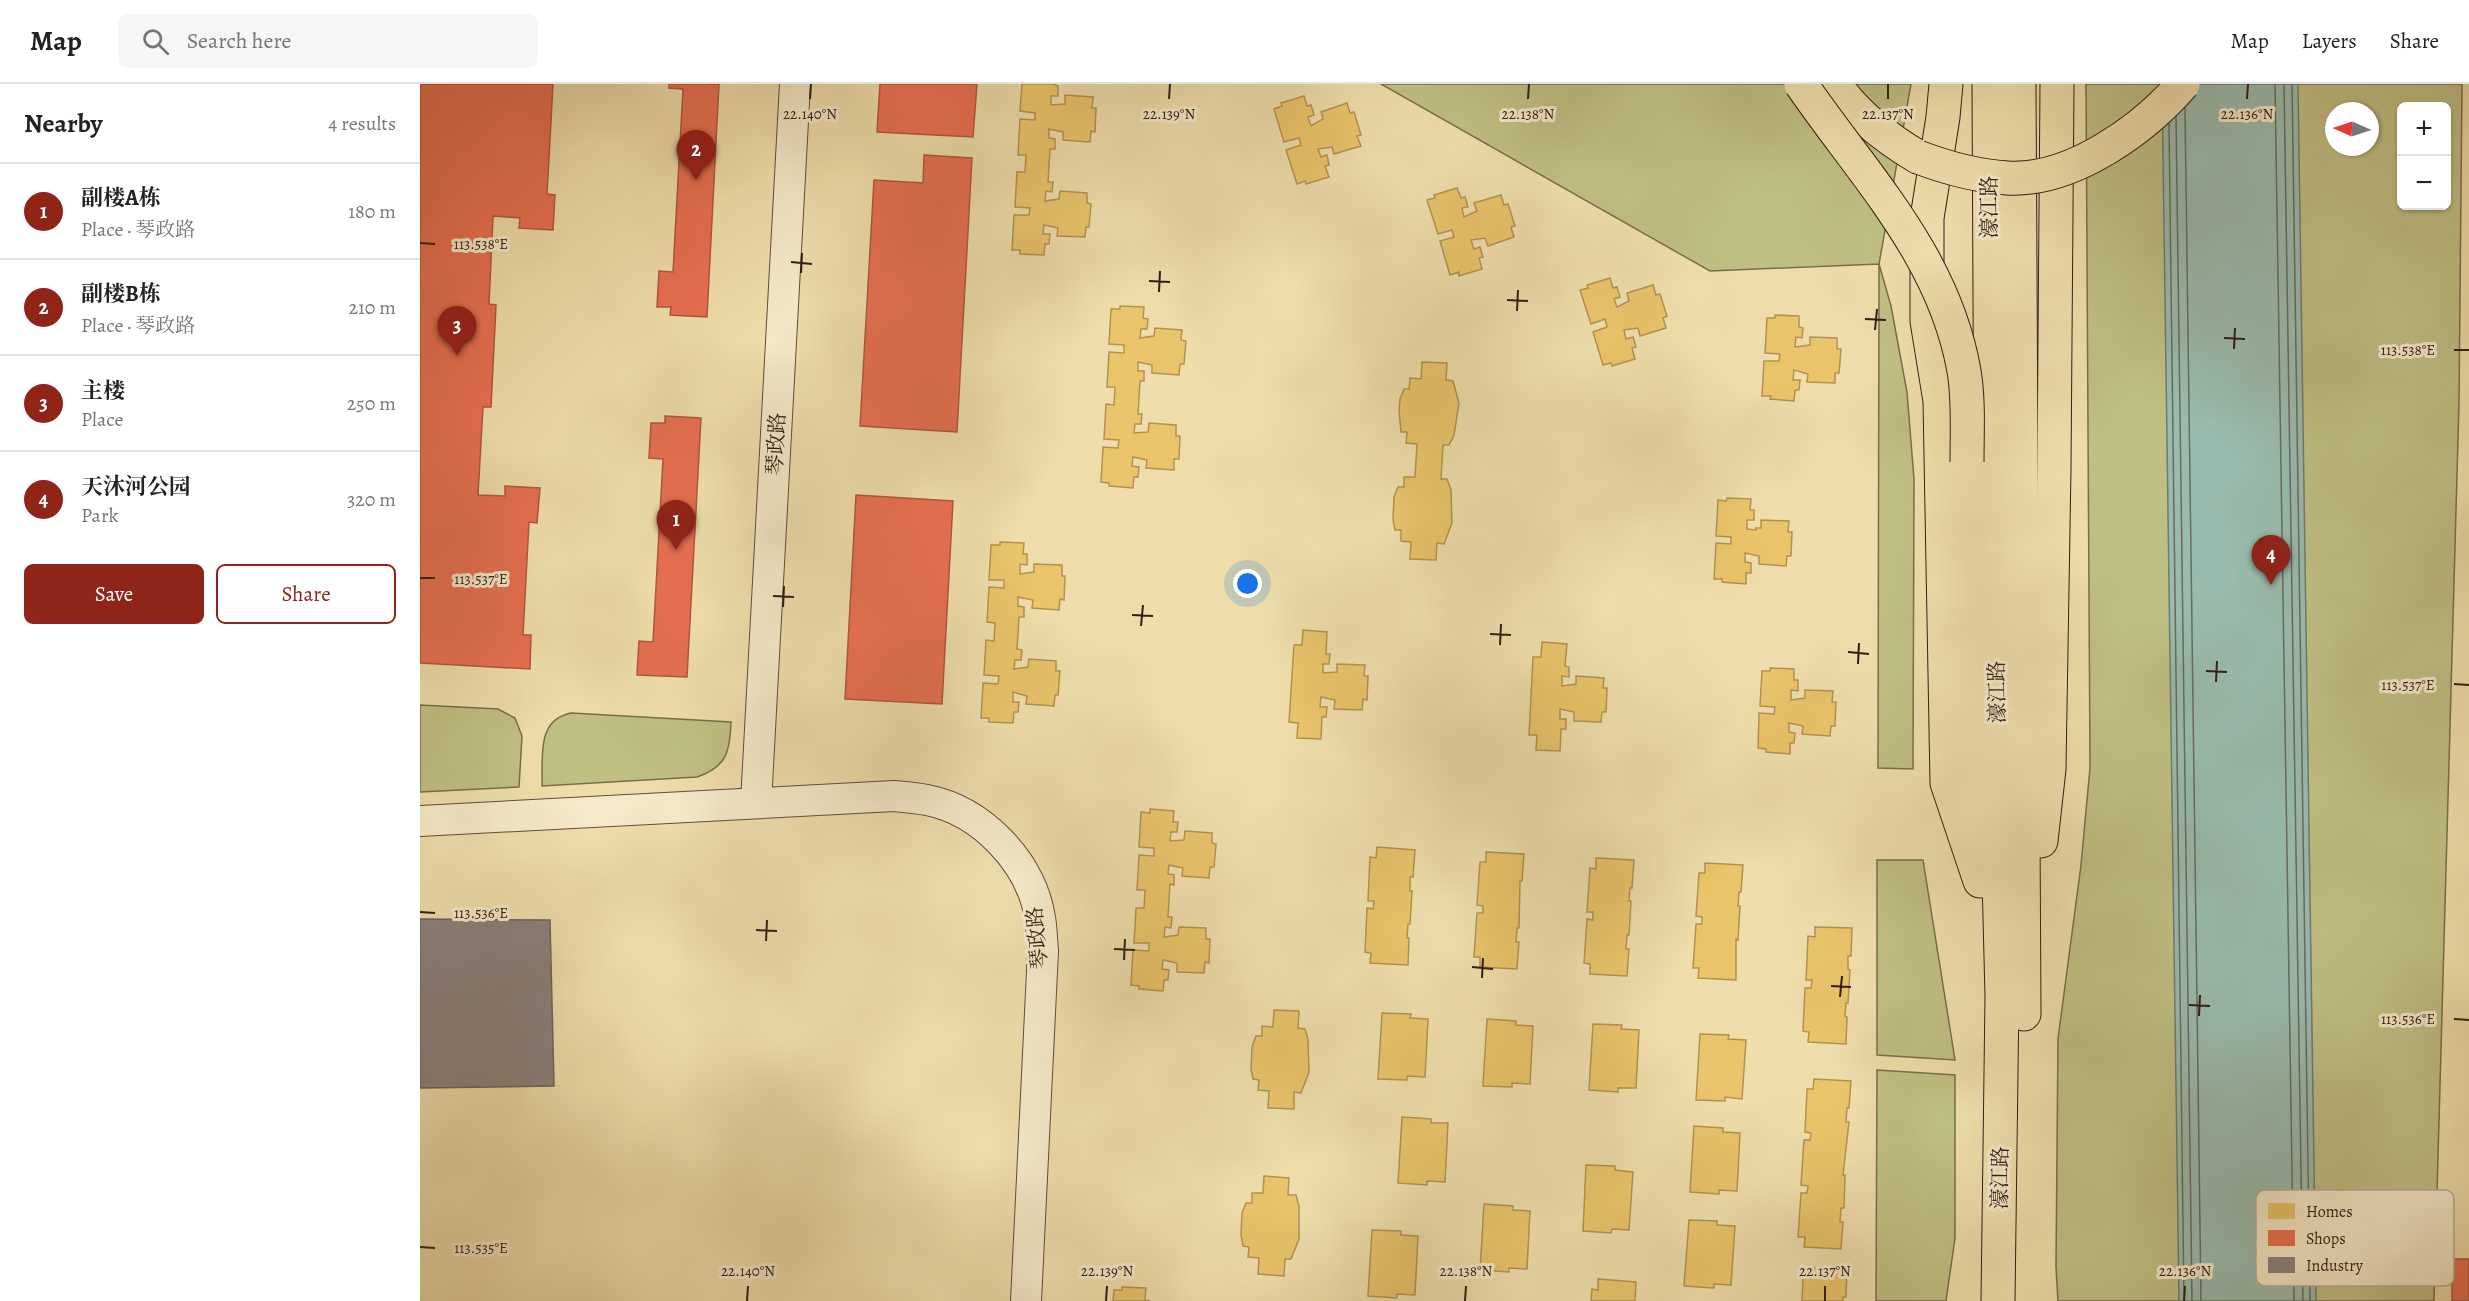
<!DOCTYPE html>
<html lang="en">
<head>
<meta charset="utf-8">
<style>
	:root { --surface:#fff; --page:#f6f6f6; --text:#222; --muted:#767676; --line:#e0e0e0; --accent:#8f2418 }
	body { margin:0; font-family:Alegreya,"Noto Serif SC",serif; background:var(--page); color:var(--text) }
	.controls { position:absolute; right:18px; top:18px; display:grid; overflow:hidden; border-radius:9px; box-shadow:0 2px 4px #0004 }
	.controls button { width:54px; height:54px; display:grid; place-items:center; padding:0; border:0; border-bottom:2px solid var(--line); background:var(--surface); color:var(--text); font:30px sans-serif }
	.compass { position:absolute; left:1905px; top:18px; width:54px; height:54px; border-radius:50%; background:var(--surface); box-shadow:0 2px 4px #0004; rotate:273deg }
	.you { position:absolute; left:828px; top:500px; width:21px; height:21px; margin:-15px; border:4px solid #fff; border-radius:50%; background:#1a73e8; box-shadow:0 0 0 9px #1a73e833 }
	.badge { display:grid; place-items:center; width:39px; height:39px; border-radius:50%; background:var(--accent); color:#fff; font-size:20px; font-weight:700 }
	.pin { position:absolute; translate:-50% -50px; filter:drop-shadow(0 2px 3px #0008) }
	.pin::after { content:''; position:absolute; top:32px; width:21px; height:18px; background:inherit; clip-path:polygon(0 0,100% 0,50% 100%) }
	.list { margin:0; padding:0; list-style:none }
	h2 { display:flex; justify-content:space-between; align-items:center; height:78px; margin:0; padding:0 24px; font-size:26px }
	h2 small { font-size:20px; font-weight:400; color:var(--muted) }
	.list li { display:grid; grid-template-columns:39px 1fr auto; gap:18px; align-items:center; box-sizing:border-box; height:96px; padding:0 24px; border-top:2px solid var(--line) }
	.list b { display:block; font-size:22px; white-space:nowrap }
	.list p { margin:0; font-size:20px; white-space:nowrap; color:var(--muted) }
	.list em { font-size:20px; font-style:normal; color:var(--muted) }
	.actions { display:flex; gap:12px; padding:18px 24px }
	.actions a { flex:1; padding:14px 0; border:2px solid var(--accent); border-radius:9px; text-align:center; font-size:21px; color:var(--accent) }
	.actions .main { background:var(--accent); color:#fff }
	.icon { flex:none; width:33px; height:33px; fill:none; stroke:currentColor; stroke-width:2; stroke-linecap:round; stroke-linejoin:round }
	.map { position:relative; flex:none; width:2049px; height:1217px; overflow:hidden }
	header { display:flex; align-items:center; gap:36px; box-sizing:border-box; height:84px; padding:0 30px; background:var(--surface); border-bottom:2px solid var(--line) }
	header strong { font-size:28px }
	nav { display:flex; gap:33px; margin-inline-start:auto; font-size:21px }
	.search { width:420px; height:54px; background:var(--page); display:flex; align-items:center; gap:15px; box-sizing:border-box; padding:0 21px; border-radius:9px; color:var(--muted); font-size:22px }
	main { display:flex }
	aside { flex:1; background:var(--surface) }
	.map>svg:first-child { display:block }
</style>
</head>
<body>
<header>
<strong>Map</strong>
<div class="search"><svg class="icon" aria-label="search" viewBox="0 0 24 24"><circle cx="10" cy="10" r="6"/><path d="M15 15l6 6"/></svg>Search here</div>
<nav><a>Map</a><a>Layers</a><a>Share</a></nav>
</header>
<main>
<aside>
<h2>Nearby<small>4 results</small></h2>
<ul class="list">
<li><span class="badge">1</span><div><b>副楼A栋</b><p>Place · 琴政路</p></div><em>180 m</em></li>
<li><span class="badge">2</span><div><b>副楼B栋</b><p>Place · 琴政路</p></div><em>210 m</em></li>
<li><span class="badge">3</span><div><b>主楼</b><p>Place</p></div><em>250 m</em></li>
<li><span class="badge">4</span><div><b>天沐河公园</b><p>Park</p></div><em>320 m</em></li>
</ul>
<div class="actions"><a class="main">Save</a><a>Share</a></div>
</aside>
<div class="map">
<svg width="2049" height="1217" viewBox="0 0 2049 1217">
	<rect width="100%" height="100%" fill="#eeddab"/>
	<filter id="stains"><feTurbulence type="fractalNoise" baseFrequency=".00333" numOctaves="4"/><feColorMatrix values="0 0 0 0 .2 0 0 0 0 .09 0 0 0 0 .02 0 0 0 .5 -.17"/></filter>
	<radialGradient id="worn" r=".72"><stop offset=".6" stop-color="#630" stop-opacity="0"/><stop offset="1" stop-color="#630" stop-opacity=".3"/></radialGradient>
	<g fill="#bfbf84" stroke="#786e4c" stroke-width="1.5" fill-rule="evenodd">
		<path d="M961,0h530l-32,180 12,42 16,86 7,87 -1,290 -35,-1 1,-504 -169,7z"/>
		<path d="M1666,0h376l-3,319 -25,898h-376l-2,-34 2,-228 23,-174 9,-97zM1982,22h44v100h-44zM1914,27h36v36h-36z"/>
		<path d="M0,621l78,4 17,9 7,18 -3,51 -99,5z"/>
		<path d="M151,629l160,9c-1,29 -4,45 -34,55l-155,9c1,-29 -6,-66 29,-73z"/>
		<path d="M1457,776h46l32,200 -78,-5z"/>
		<path d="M1457,986l78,5v163l-9,63h-70z"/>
	</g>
	<path fill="#99bbad" stroke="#6f7b70" stroke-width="1.5" d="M1742,0h136l18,1217h-137z"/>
	<g fill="#e9c46a" stroke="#b29250" stroke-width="1.5">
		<path d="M602,0h32l4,2v10h-7v9l14,-1v-9l28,2 -1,11h4l-1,24 -4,-1 -1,11 -27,-2v-8l-14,-3v9l6,1v10h-5l-2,33h5l-1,10 -6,-1 -1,10 14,-2 1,-8 27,2v10l4,1 -2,23h-3l-1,10 -28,-1 1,-8 -14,-3 -1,9h7l-1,10h-4l-1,11 -24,-1v-4h-8l2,-35h15l1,-7 -15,-1 2,-35h8l1,-17h-8l2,-36 15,1v-7l-15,-2z"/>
		<path d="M884,12l3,10 4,-1 3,10 -6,2 3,9 12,-7 -2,-7 26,-9 3,10 4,-1 7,23 -4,1 4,10 -27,8 -2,-7 -14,2 3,8 6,-2 2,10 -4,1 4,11 -23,7 -1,-3 -8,3 -11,-34 15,-5 -2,-7 -15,4 -10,-33 8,-3 -1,-3z"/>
		<path d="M1037,104l4,10 4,-1 3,10 -6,1 2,9 13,-6 -3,-8 27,-8 3,10 4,-1 7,22 -4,1 3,10 -26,9 -3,-8 -14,2 3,9 6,-2 3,10 -4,1 3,11 -23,7v-4l-9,3 -10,-34 14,-4 -2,-7 -14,4 -11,-34 8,-2 -1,-3z"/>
		<path d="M1190,194l3,10 4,-1 3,10 -6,2 3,8 12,-6 -2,-8 26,-8 3,10 4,-1 7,22 -4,2 3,10 -26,8 -2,-8 -14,2 2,9 7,-2 3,10 -4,1 3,11 -23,7 -1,-3 -8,2 -10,-33 14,-5 -2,-8 -14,5 -11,-34 8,-2 -1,-3z"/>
		<path d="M700,222l24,1 -1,11 5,1 -1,10h-6l-1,9 14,-2 1,-8 27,2 -1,10 5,1 -2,23h-4l-1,11 -27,-2v-8l-14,-3v9h6v10h-4l-2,33h4l-1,10h-6l-1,9 14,-1 1,-9 27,2v11h4l-1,23h-5v11l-28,-2 1,-8 -14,-3 -1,9 7,1 -1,10h-4l-1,11 -24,-2v-3l-8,-1 2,-35 15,1 1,-8 -15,-1 2,-35 8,1 1,-18h-8l2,-35 15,1v-8l-15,-1 2,-35h9z"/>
		<path d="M1355,231l24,1v11l4,1 -1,10 -6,-1 -1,10 15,-2v-8l27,1v11h4l-2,24h-4v10l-28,-1 1,-8 -14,-4 -1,10h7l-1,10h-4l-1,11 -24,-2 1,-3h-9l2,-35h15l1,-7 -15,-1 2,-35h8z"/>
		<path d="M1002,278l25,1 -1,17 7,1 6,22 -5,32 -5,10h-6l-2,34h6l4,11 1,33 -8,21 -7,-1 -1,17 -26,-1 1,-17 -10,-1v-11h-6l-2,-11 1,-22 4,-10h6v-10h11l2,-33 -11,-1 1,-11h-6l-2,-22 1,-11 4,-10h5l1,-11 11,1z"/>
		<path d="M1307,414l24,1 -1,11h4v10h-7v9l9,1v-2h5v-8l28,1 -1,11h4l-1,24h-4l-1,10 -27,-2v-8l-14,-3v9l6,1v10h-5v11l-24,-2v-3h-8l2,-36 15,1v-7l-15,-1 2,-36 8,1z"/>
		<path d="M580,458l24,1 -1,11h4v11l-7,-1v10l14,-2v-8l28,1v11h3l-1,24 -4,-1 -1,11 -27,-2 1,-8 -15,-3v9l6,1v10h-5l-2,32 5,1 -1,10h-6l-1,9 14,-2 1,-8 27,2v10h4l-2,24h-3l-1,11 -28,-2 1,-8 -14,-4v10h6l-1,10h-4l-1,11 -24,-1v-4h-8l2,-35 15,1 1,-8 -15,-1 2,-35 8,1 1,-18 -8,-1 2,-35 15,1v-8h-15l2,-35h9z"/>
		<path d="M883,546l24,2 -1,22h4l-1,10h-6v9l14,-1v-8l28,1 -1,11h4l-1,24 -4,-1 -1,11 -28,-1 1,-9 -14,-3 -1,10h7l-1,10h-4l-1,22 -24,-1 1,-15 -9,-1 5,-77h8z"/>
		<path d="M1122,558l25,2 -2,22 4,1v10l-7,-1v10l14,-2v-8l28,2 -1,10h4l-1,24h-4l-1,10 -27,-1v-9l-14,-3v10h6v10h-5l-1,22 -24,-1 1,-15h-8l4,-78h8z"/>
		<path d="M1350,584l24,1v11h4v11l-7,-1v10l14,-2v-8l28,1 -1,11h4l-1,24h-4l-1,10 -28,-2 1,-8 -14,-3v9l6,1 -1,10h-4v11l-24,-2v-3l-8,-1 1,-35 15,1 1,-7 -15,-1 2,-35h8z"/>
		<path d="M730,725l24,2 -1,11h5l-1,10h-6l-1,9 14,-1 1,-9 27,2v10l4,1 -2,23h-4l-1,11 -27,-2 1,-8 -14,-3 -1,9 6,1v10l-4,-1 -2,33h4l-1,11 -6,-1 -1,10 14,-2 1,-8 27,1v11h4l-1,24 -4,-1 -1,11 -27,-1v-9l-14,-3 -1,9 7,1 -1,10h-4l-1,11 -24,-2v-3l-8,-1 2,-35 16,1v-8h-15l2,-35h8l1,-18h-8l2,-35 15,1v-8l-15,-1 2,-35 9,1z"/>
		<path d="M957,763l38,3 -2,27h-3v14h2l-2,33h-2l-1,14h2l-1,27 -38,-2 1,-10 -6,-1 2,-44 6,1 1,-8h-6l2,-44 6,1z"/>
		<path d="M1066,768l38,2 -2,27h-2l-1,47h-2l-1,14h3l-2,27 -37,-2v-10h-6l3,-44h6v-7l-6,-1 3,-43h6z"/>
		<path d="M1176,774l38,2 -2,28h-2l-1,13h2l-2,34h-2l-1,14h3l-2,27 -37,-2v-10l-6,-1 3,-44 6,1v-8h-6l3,-44 6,1z"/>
		<path d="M1285,779l38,2 -2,27h-2l-1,14h2l-2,34 -2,-1v41l-38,-2 1,-10h-6l3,-44h6v-7l-6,-1 3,-43h6z"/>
		<path d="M1395,843l37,1 -1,28h-3v13l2,1 -2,33h-2l-1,13 2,1 -1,27 -38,-2 1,-10 -6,-1 2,-43h6l1,-8h-6l2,-44 7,1z"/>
		<path d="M854,926l25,1 -1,17 7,1 3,10 1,33 -8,21 -7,-1v17l-26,-1 1,-17 -11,-1 1,-10 -6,-1 -2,-10 1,-22 4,-11h6v-10l11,1z"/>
		<path d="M962,929l29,1 -1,4 18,1 -3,58 -18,-1v4l-29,-1z"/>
		<path d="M1067,935l29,2v4l17,1 -3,58 -18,-1v4l-29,-1z"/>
		<path d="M1173,940l29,1 -1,4 18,1 -3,58h-18v4l-29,-2z"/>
		<path d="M1280,950l29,1 -1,4 18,1 -4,59 -17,-2v4l-29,-1z"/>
		<path d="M1394,995l37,2 -2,27h-2l-1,14h3l-6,53h2l-1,33h-3l-1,14h3l-2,27 -37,-2 1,-10h-7l3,-44h6l1,-7 -7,-1 3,-45h6l1,-7 -6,-1 2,-43h6z"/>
		<path d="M982,1033l29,2v4h17l-3,59 -18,-1v4l-29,-2z"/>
		<path d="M1274,1042l29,2v4l17,1 -3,58 -18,-1v4l-29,-2z"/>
		<path d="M1166,1081l29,1v4l18,2 -4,58 -17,-1 -1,4 -28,-2z"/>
		<path d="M844,1092l25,2 -1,17h8l3,11v33l-8,20h-6l-1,17 -26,-2 1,-16 -11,-1 1,-10 -6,-1 -2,-11 1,-22 4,-10h6v-10h11z"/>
		<path d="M1064,1120l29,2v4l17,1 -3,58 -18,-1v4l-29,-2z"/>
		<path d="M1269,1136l28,1v4l18,1 -4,59 -17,-1v4l-30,-2z"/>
		<path d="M952,1146l29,1v4l17,1 -3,59 -18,-1v4l-29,-2z"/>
		<path d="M1390,1184l37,2 -1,27h-3v4h-41l1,-23h6z"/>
		<path d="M1178,1195l38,3 -1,19h-44l1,-12 6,1z"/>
		<path d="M702,1203l24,1 -1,12 5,1h-37l1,-11h8z"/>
	</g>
	<g fill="#e76f51" stroke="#b0563f" stroke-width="1.5">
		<path d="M0,0h133l-6,110 8,1 -2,35 -34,-2 1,-10 -27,-2 -4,88 7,1 -5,102h-8l-5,88 27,1v-10l35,2 -3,35 -8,-1 -6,113h8l-1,34 -110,-6z"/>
		<path d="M249,0h50l-12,233 -37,-2 1,-8h-14l2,-36 14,1 10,-183 -14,-1z"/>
		<path d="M460,0h97l-4,53 -96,-5z"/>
		<path d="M504,71l48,3 -15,274 -97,-6 14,-246 49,3z"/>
		<path d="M245,332l36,2 -14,259 -50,-2 2,-34 14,1 10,-183 -14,-1 2,-35h14z"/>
		<path d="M436,411l97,6 -11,203 -97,-5z"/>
		<rect x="2032" y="1175" width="17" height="42"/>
	</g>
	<path fill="#8a817c" stroke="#6f635d" stroke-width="1.5" d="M0,835l130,1 4,166 -134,2z"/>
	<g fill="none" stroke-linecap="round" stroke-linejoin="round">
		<g stroke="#656c60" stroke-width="1.5">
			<path d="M1855,0l19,1217"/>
			<path d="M1864,0l19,1217"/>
			<path d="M1872,0l18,1217"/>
			<path d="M1765,24l16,1193"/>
			<path d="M1756,33l16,1184"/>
			<path d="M1749,40l15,1177"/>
		</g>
		<defs>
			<g id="minor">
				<path d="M336,719l39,-719"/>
				<path d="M0,737l474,-25c11,1 22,2 33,4 55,11 104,62 113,118 2,11 2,22 3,33l-17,350"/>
			</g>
			<g id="major">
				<path d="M1415,0c20,30 53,55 83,73"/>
				<path d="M1526,0l-3,33 -16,101v103l13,80 7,382 33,98"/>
				<path d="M1569,0l2,427 6,169v120l5,196 -4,305"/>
				<path d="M1599,0l5,930"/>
				<path d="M1547,378l-1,233 10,137"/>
				<path d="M1621,757l8,-72 5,-301 3,-384"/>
			</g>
		</defs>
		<use href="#minor" stroke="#604c3a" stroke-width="32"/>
		<use href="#major" stroke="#311c14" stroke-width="35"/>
		<use href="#minor" stroke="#f4e9c8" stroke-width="30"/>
		<use href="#major" stroke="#eeddab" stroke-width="33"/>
		<defs>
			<g id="major-bridge">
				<path d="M1381,0c63,92 143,172 163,287 5,29 3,61 3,91"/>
				<path d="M1498,73c29,11 58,19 89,21 64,4 136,-48 176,-94"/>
			</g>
		</defs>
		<use href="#major-bridge" stroke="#311c14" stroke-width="35" stroke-linecap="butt"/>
		<use href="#major-bridge" stroke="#eeddab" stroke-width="33"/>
	</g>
	<path fill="none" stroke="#311c14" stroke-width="2" d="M390,15l1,-15M749,15l1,-15M1108,15l1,-15M1468,15v-15M1827,15l1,-15M0,159l15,1M371,178l21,2M381,189l1,-20M729,197l21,1M739,208l1,-21M1087,216l21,1M1097,227l1,-21M1445,235l21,1M1455,246l2,-21M1804,254l21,1M1814,265l1,-21M2034,266h15M0,494h15M353,512l21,1M363,523l1,-21M712,531l21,1M721,542l2,-21M1070,550l21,1M1080,561l1,-21M1428,568l21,2M1438,580l1,-21M1786,587l21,1M1796,598l1,-21M2034,600l15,1M0,828l15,1M336,846l21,1M346,857l1,-21M694,865l21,1M704,876l1,-21M1052,883l21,2M1062,894l1,-20M1411,902l20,1M1420,913l2,-21M1769,921l21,1M1779,932l1,-21M2034,935l15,1M0,1163l15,1M327,1217l1,-15M686,1217l1,-15M1045,1217l1,-15M1405,1217v-15M1764,1217l1,-15"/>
	<g text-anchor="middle" stroke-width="6" stroke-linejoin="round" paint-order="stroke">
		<g font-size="21" fill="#311c14" stroke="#f4e9c8">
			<text transform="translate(1569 123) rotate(-90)" y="7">濠江路</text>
			<text transform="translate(356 360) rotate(-87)" y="7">琴政路</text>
			<text transform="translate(1577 608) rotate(-91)" y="7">濠江路</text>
			<text transform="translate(617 854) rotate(-95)" y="7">琴政路</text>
			<text transform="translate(1580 1094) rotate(-89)" y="7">濠江路</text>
		</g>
	</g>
	<rect x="1836" y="1106" width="198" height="96" rx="9" fill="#f4e9c8" stroke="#baac92" stroke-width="1.5"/>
	<rect x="1848" y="1119" width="27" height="16" fill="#e9c46a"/>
	<rect x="1848" y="1146" width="27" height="16" fill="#e76f51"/>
	<rect x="1848" y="1173" width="27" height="16" fill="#8a817c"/>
	<g font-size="16" fill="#311c14">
		<text x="1886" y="1133">Homes</text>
		<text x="1886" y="1160">Shops</text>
		<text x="1886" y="1187">Industry</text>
	</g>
	<g font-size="15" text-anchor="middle" fill="#311c14" stroke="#f4e9c8" stroke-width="6" stroke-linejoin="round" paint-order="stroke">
		<text x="390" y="35">22.140°N</text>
		<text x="749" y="35">22.139°N</text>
		<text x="1108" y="35">22.138°N</text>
		<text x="1468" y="35">22.137°N</text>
		<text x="1827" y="35">22.136°N</text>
		<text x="61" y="165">113.538°E</text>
		<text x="1988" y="271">113.538°E</text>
		<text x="61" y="500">113.537°E</text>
		<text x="1988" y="606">113.537°E</text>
		<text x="61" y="834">113.536°E</text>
		<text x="1988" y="940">113.536°E</text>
		<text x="61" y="1169">113.535°E</text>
		<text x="328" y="1192">22.140°N</text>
		<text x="687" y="1192">22.139°N</text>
		<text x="1046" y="1192">22.138°N</text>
		<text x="1405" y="1192">22.137°N</text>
		<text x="1765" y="1192">22.136°N</text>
	</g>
	<rect width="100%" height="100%" filter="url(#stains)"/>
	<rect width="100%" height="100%" fill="url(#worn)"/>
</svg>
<div class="controls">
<button>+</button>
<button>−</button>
</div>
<svg class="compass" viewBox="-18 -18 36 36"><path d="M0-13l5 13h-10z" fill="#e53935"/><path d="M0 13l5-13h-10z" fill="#767676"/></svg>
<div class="you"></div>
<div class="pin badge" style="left:256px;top:466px">1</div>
<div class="pin badge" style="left:276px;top:96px">2</div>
<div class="pin badge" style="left:37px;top:272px">3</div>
<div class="pin badge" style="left:1851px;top:501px">4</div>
</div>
</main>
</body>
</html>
